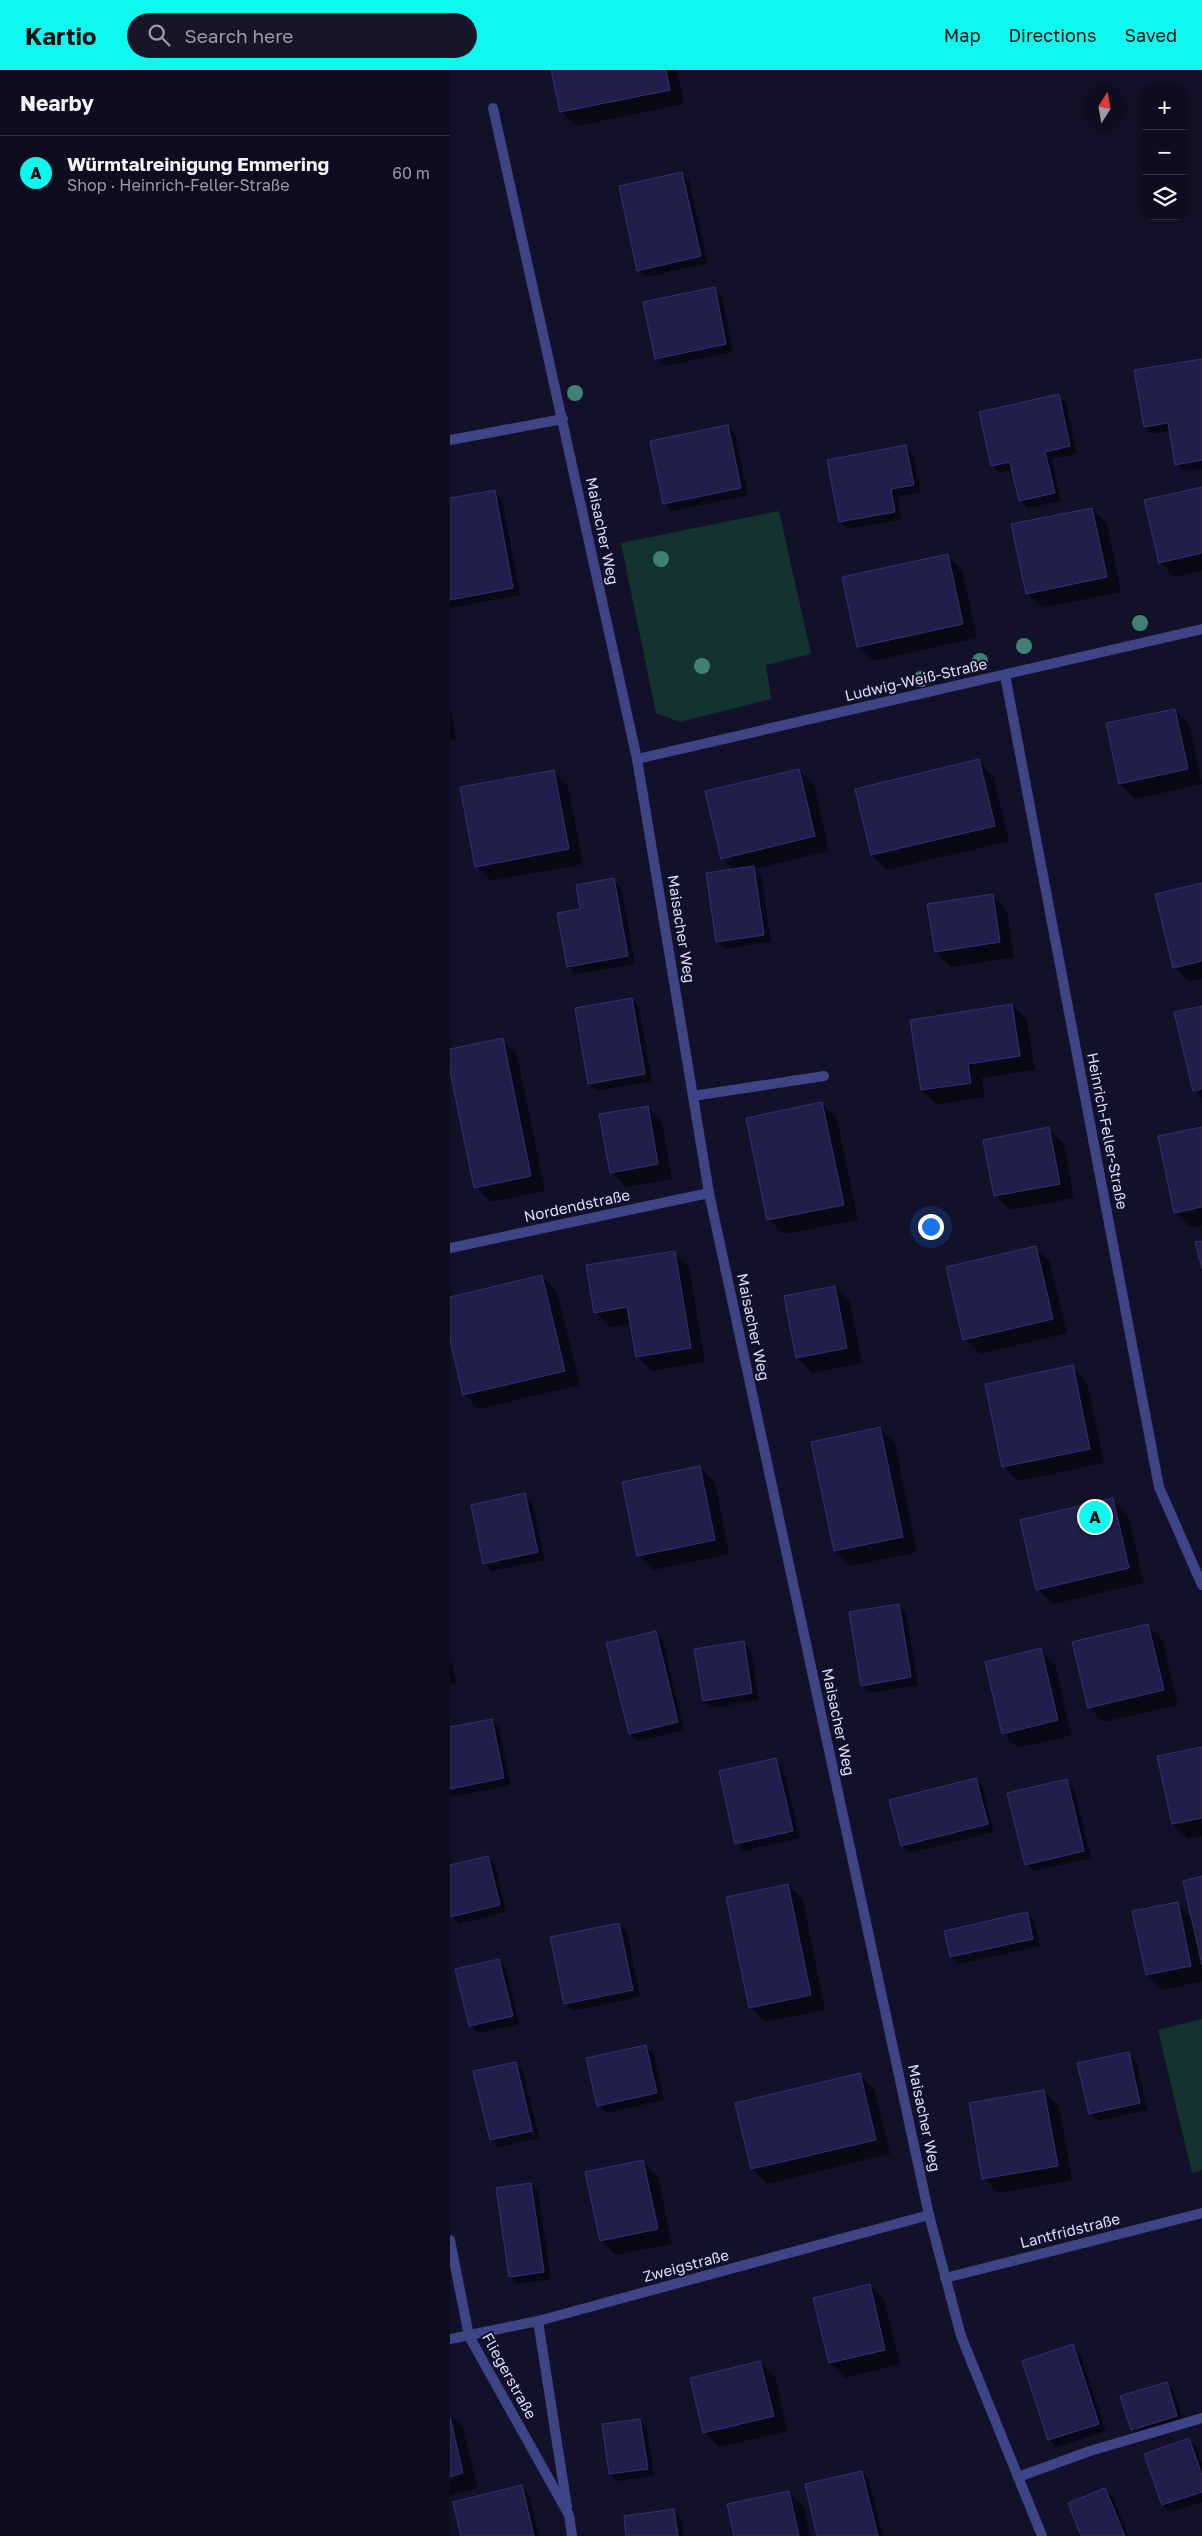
<!DOCTYPE html>
<html lang="en">
<head>
<meta charset="utf-8">
<style>
	:root { --surface:#0e0d1f; --page:#171628; --text:#f1f3f6; --muted:#9b9ca4; --line:#2e2d3d; --accent:#0df8ee }
	body { margin:0; font-family:"Golos Text",sans-serif; background:var(--page); color:var(--text) }
	.controls { position:absolute; right:15px; top:15px; display:grid; overflow:hidden; border-radius:10px; box-shadow:0 2px 12px #0003 }
	.controls button { width:45px; height:45px; display:grid; place-items:center; padding:0; border:0; border-bottom:1px solid var(--line); background:var(--surface); color:var(--text); font:25px sans-serif }
	.compass { position:absolute; left:632px; top:15px; width:45px; height:45px; border-radius:50%; background:var(--surface); box-shadow:0 2px 12px #0003; rotate:11deg }
	.you { position:absolute; left:480px; top:1156px; width:18px; height:18px; margin:-12px; border:4px solid #fff; border-radius:50%; background:#1a73e8; box-shadow:0 0 0 8px #1a73e833 }
	.badge { display:grid; place-items:center; width:32px; height:32px; border-radius:50%; background:var(--accent); color:#111; font-size:16px; font-weight:700 }
	.pin { position:absolute; translate:-50% -50%; border:2px solid #fff; box-shadow:0 1px 5px #0006 }
	.list { margin:0; padding:0; list-style:none }
	h2 { display:flex; justify-content:space-between; align-items:center; height:65px; margin:0; padding:0 20px; font-size:21px }
	h2 small { font-size:16px; font-weight:400; color:var(--muted) }
	.list li { display:grid; grid-template-columns:32px 1fr auto; gap:15px; align-items:center; box-sizing:border-box; height:75px; padding:0 20px; border-top:1px solid var(--line) }
	.list b { display:block; font-size:19px; white-space:nowrap }
	.list p { margin:0; font-size:16px; white-space:nowrap; color:var(--muted) }
	.list em { font-size:16px; font-style:normal; color:var(--muted) }
	.icon { flex:none; width:28px; height:28px; fill:none; stroke:currentColor; stroke-width:2; stroke-linecap:round; stroke-linejoin:round }
	.map { position:relative; flex:none; width:752px; height:2466px; overflow:hidden }
	header { display:flex; align-items:center; gap:30px; box-sizing:border-box; height:70px; padding:0 25px; background:var(--accent); color:#111 }
	header strong { font-size:24px }
	nav { display:flex; gap:28px; margin-inline-start:auto; font-size:18px }
	.search { width:350px; height:45px; background:var(--page); display:flex; align-items:center; gap:12px; box-sizing:border-box; padding:0 18px; border-radius:28px; color:var(--muted); font-size:19px }
	main { display:flex }
	aside { flex:1; background:var(--surface) }
	.map>svg:first-child { display:block }
</style>
</head>
<body>
<header>
<strong>Kartio</strong>
<div class="search"><svg class="icon" aria-label="search" viewBox="0 0 24 24"><circle cx="10" cy="10" r="6"/><path d="M15 15l6 6"/></svg>Search here</div>
<nav><a>Map</a><a>Directions</a><a>Saved</a></nav>
</header>
<main>
<aside>
<h2>Nearby<small></small></h2>
<ul class="list">
<li><span class="badge">A</span><div><b>Würmtalreinigung Emmering</b><p>Shop · Heinrich-Feller-Straße</p></div><em>60 m</em></li>
</ul>
</aside>
<div class="map">
<svg width="752" height="2466" viewBox="0 0 752 2466">
	<rect width="100%" height="100%" fill="#121129"/>
	<g fill="#14332e">
		<path d="M329,441l32,143 -45,11 5,34 -91,23 -24,-9 -35,-170z"/>
		<path d="M752,1949v151l-10,3 -34,-143z"/>
	</g>
	<g fill="#0007" fill-rule="evenodd">
		<path d="M102,0h125l7,34 -108,22 -15,-15z"/>
		<path d="M232,103l7,8 19,82 -62,14 -7,-7z"/>
		<path d="M264,219l8,7 11,56 -69,14 -8,-8z"/>
		<path d="M752,290v109l-18,3 -8,-8 -5,-33 -18,3 -8,-7z"/>
		<path d="M608,326l8,7 11,51 -25,5 9,42 -33,7 -8,-7 -7,-31 -13,3 -8,-8z"/>
		<path d="M278,356l7,8 13,61 -76,16 -8,-8z"/>
		<path d="M455,376l8,8 8,38 -24,5 5,22 -54,10 -8,-7z"/>
		<path d="M752,418v83l-27,6 -15,-15z"/>
		<path d="M44,422l8,7 18,96 -70,13v-108z"/>
		<path d="M642,439l15,15 14,68 -79,16 -15,-15z"/>
		<path d="M497,485l15,15 15,68 -104,23 -15,-15z"/>
		<path d="M0,636l6,34 -6,1z"/>
		<path d="M725,640l15,15 12,59 -67,15 -15,-15z"/>
		<path d="M528,691l15,15 16,65 -122,29 -15,-15z"/>
		<path d="M349,700l15,15 15,66 -74,18 6,6 10,67 -46,7 -8,-8 17,-71 -12,-12z"/>
		<path d="M103,701l15,15 15,78 -92,17 -15,-15z"/>
		<path d="M164,810l7,7 14,77 -60,10 -7,-8 13,-56z"/>
		<path d="M752,814v95l-13,3 -15,-15z"/>
		<path d="M542,825l15,15 7,47 -63,10 -15,-15z"/>
		<path d="M181,929l8,8 13,74 -55,10 -8,-8z"/>
		<path d="M562,935l15,15 8,50 -53,8 3,19 -48,8 -15,-15z"/>
		<path d="M752,937v91l-8,-8z"/>
		<path d="M52,970l15,15 28,136 -54,11 -15,-15 -26,-122v-15z"/>
		<path d="M372,1034l15,15 21,101 -74,14 -15,-15z"/>
		<path d="M197,1037l15,15 10,57 -46,8 -15,-15z"/>
		<path d="M599,1059l15,15 10,54 -64,12 -15,-15z"/>
		<path d="M752,1059v96l-12,2 -15,-15z"/>
		<path d="M585,1177l15,15 17,71 -87,21 -15,-15z"/>
		<path d="M224,1182l15,15 16,95 -53,9 -15,-15 -6,-32 -21,3 -15,-15z"/>
		<path d="M92,1207l15,15 23,93 -101,24 -15,-15 -14,-59v-37z"/>
		<path d="M385,1217l15,15 12,61 -50,10 -15,-15z"/>
		<path d="M622,1297l15,15 17,81 -86,18 -15,-15z"/>
		<path d="M430,1359l15,15 22,108 -67,14 -15,-15z"/>
		<path d="M250,1397l15,15 14,72 -76,16 -15,-15z"/>
		<path d="M74,1425l8,7 13,58 -53,11 -7,-8z"/>
		<path d="M663,1430l15,15 16,68 -91,21 -15,-15z"/>
		<path d="M449,1535l7,8 12,72 -48,8 -8,-8z"/>
		<path d="M698,1556l15,15 15,64 -74,17 -15,-15z"/>
		<path d="M205,1562l8,8 21,90 -46,11 -8,-7z"/>
		<path d="M293,1572l8,8 8,50 -47,8 -8,-7z"/>
		<path d="M590,1580l15,15 17,70 -54,13 -15,-15z"/>
		<path d="M0,1587l7,26 -7,2z"/>
		<path d="M42,1650l7,8 12,57 -59,12 -2,-2v-66z"/>
		<path d="M752,1678v88l-14,3 -15,-15z"/>
		<path d="M326,1689l7,8 17,71 -56,13 -8,-8z"/>
		<path d="M526,1710l7,7 11,45 -84,21 -8,-8z"/>
		<path d="M616,1710l8,8 17,70 -58,13 -7,-7z"/>
		<path d="M38,1787l7,8 11,47 -47,12 -8,-8 -1,-5v-44z"/>
		<path d="M752,1808v103l-40,9 -15,-15 30,-72 16,15z"/>
		<path d="M338,1815l15,15 22,110 -60,12 -15,-15z"/>
		<path d="M576,1844l8,7 6,25 -82,18 -7,-7 -6,-25z"/>
		<path d="M169,1854l8,8 13,65 -67,14 -8,-8z"/>
		<path d="M49,1891l7,7 13,56 -41,9 -8,-7z"/>
		<path d="M196,1977l8,7 10,46 -58,13 -7,-8z"/>
		<path d="M678,1983l8,8 11,49 -49,11 -8,-8z"/>
		<path d="M65,1993l8,8 16,67 -40,9 -8,-7zM66,2000h3l16,66 -3,1z"/>
		<path d="M410,2005l15,15 15,64 -123,30 -15,-15 -15,-65z"/>
		<path d="M594,2021l15,15 13,74 -73,13 -15,-15z"/>
		<path d="M193,2092l15,14 14,68 -56,11 -15,-15z"/>
		<path d="M81,2114l7,7 13,88 -34,5 -7,-8z"/>
		<path d="M420,2215l14,15 16,64 -55,14 -15,-15z"/>
		<path d="M623,2276l7,7 26,78 -49,16 -8,-7z"/>
		<path d="M310,2292l15,15 13,54 -69,16 -15,-15z"/>
		<path d="M716,2313l8,8 10,33 -45,13 -7,-8z"/>
		<path d="M0,2344l13,13 15,61 -28,7z"/>
		<path d="M190,2350l7,8 7,48 -37,5 -7,-8z"/>
		<path d="M739,2370l8,7 5,16v39l-31,10 -8,-7 -17,-50z"/>
		<path d="M412,2402l7,8 14,56h-65z"/>
		<path d="M72,2416l7,8 10,42h-77z"/>
		<path d="M655,2419l8,8 15,39h-46z"/>
		<path d="M339,2422l15,15 6,29h-75z"/>
		<path d="M224,2440l7,8 3,18h-56z"/>
	</g>
	<g fill="#211e4a" stroke="#353175">
		<path d="M101,0h115l4,20 -110,22z"/>
		<path d="M232,102l19,84 -64,15 -18,-85z"/>
		<path d="M265,217l11,57 -71,15 -12,-57z"/>
		<path d="M752,289v101l-27,5 -7,-42 -24,4 -10,-57z"/>
		<path d="M609,324l11,52 -25,6 10,41 -36,8 -9,-39 -19,4 -12,-54z"/>
		<path d="M278,355l13,63 -78,16 -13,-63z"/>
		<path d="M456,375l8,40 -23,4 4,23 -56,10 -12,-62z"/>
		<path d="M752,417v66l-43,10 -15,-63z"/>
		<path d="M45,420l18,98 -63,12v-102z"/>
		<path d="M642,438l15,69 -81,17 -15,-70z"/>
		<path d="M498,484l15,70 -106,23 -15,-70z"/>
		<path d="M725,639l13,60 -69,15 -13,-61z"/>
		<path d="M529,689l16,67 -124,29 -16,-66z"/>
		<path d="M349,699l16,67 -94,23 -16,-68z"/>
		<path d="M104,700l15,79 -94,18 -15,-80z"/>
		<path d="M304,796l10,69 -48,7 -10,-69z"/>
		<path d="M164,808l14,78 -61,11 -10,-54 23,-4 -4,-24z"/>
		<path d="M752,813v78l-29,7 -18,-74z"/>
		<path d="M543,824l7,48 -65,10 -8,-48z"/>
		<path d="M182,928l13,76 -57,10 -13,-76z"/>
		<path d="M562,934l8,52 -52,8 3,19 -50,7 -11,-70z"/>
		<path d="M752,936v83l-9,2 -19,-79z"/>
		<path d="M53,968l28,138 -57,12 -24,-117v-22z"/>
		<path d="M372,1032l22,103 -77,15 -21,-102z"/>
		<path d="M198,1036l10,58 -48,9 -11,-59z"/>
		<path d="M599,1057l11,57 -66,12 -11,-56z"/>
		<path d="M752,1057v80l-28,6 -16,-77z"/>
		<path d="M752,1171v28l-7,-27z"/>
		<path d="M586,1176l17,73 -90,21 -17,-73z"/>
		<path d="M225,1181l16,97 -55,9 -9,-50 -33,6 -8,-48z"/>
		<path d="M92,1205l23,96 -102,24 -13,-54v-44z"/>
		<path d="M385,1216l12,62 -51,10 -12,-62z"/>
		<path d="M623,1295l17,84 -88,18 -17,-83z"/>
		<path d="M430,1357l23,110 -69,14 -23,-109z"/>
		<path d="M250,1396l15,74 -78,16 -15,-74z"/>
		<path d="M75,1423l13,59 -55,12 -12,-59z"/>
		<path d="M663,1428l16,70 -93,22 -16,-70z"/>
		<path d="M449,1534l12,73 -50,9 -12,-74z"/>
		<path d="M698,1554l16,66 -76,18 -16,-66z"/>
		<path d="M206,1561l22,91 -49,12 -23,-91z"/>
		<path d="M294,1571l8,52 -49,8 -9,-52z"/>
		<path d="M591,1578l17,72 -56,14 -17,-72z"/>
		<path d="M42,1649l12,59 -54,11v-62z"/>
		<path d="M752,1677v71l-30,6 -15,-68z"/>
		<path d="M326,1688l17,73 -58,13 -16,-73z"/>
		<path d="M526,1708l12,46 -87,22 -12,-46z"/>
		<path d="M617,1709l17,72 -59,14 -18,-72z"/>
		<path d="M38,1786l12,49 -50,12v-52z"/>
		<path d="M752,1806v89l-19,-84z"/>
		<path d="M338,1814l23,111 -62,13 -23,-111z"/>
		<path d="M728,1832l13,64 -45,9 -14,-64z"/>
		<path d="M577,1842l6,27 -83,18 -6,-26z"/>
		<path d="M169,1853l14,67 -69,14 -14,-67z"/>
		<path d="M49,1889l14,57 -44,10 -14,-57z"/>
		<path d="M196,1975l11,48 -60,13 -11,-48z"/>
		<path d="M679,1982l11,51 -51,11 -12,-51z"/>
		<path d="M66,1992l16,69 -42,9 -17,-69z"/>
		<path d="M410,2003l16,67 -125,29 -16,-66z"/>
		<path d="M594,2020l14,76 -76,13 -13,-76z"/>
		<path d="M193,2090l15,69 -58,12 -15,-69z"/>
		<path d="M81,2113l13,89 -35,5 -13,-89z"/>
		<path d="M420,2214l15,66 -56,13 -16,-65z"/>
		<path d="M623,2274l26,80 -51,16 -26,-79z"/>
		<path d="M310,2291l14,55 -71,17 -13,-55z"/>
		<path d="M717,2312l10,34 -46,14 -11,-34z"/>
		<path d="M0,2347l13,56 -13,4z"/>
		<path d="M190,2349l8,50 -39,5 -7,-50z"/>
		<path d="M739,2368l13,37v17l-40,13 -18,-51z"/>
		<path d="M412,2401l16,65h-61l-12,-52z"/>
		<path d="M72,2415l12,51h-73l-8,-34z"/>
		<path d="M655,2418l20,48h-44l-13,-33z"/>
		<path d="M339,2421l10,45h-65l-7,-32z"/>
		<path d="M224,2439l4,27h-52l-2,-20z"/>
	</g>
	<g fill="none" stroke-linecap="round" stroke-linejoin="round">
		<g stroke="#3e4586" stroke-width="10">
			<path d="M243,1026l131,-20"/>
			<path d="M568,2407l72,-26 112,-33"/>
		</g>
		<g stroke="#3e4586" stroke-width="10">
			<path d="M43,38l144,651 72,434 220,1022 32,121 81,200"/>
			<path d="M0,370l113,-21"/>
			<path d="M555,605l154,812 43,98"/>
			<path d="M187,689l565,-130"/>
			<path d="M0,1178l259,-55"/>
			<path d="M0,2170l19,96 100,179 3,21"/>
			<path d="M495,2208l257,-65"/>
			<path d="M88,2251l29,186"/>
			<path d="M0,2269l88,-18 391,-106"/>
		</g>
	</g>
	<g fill="#418173">
		<circle cx="125" cy="323" r="8"/>
		<circle cx="211" cy="489" r="8"/>
		<circle cx="690" cy="553" r="8"/>
		<circle cx="574" cy="576" r="8"/>
		<circle cx="530" cy="591" r="8"/>
		<circle cx="252" cy="596" r="8"/>
		<circle cx="471" cy="609" r="8"/>
	</g>
	<g text-anchor="middle" stroke-width="4" stroke-linejoin="round" paint-order="stroke">
		<g font-size="15" fill="#dadbfe" stroke="#121129">
			<text transform="translate(152 461) rotate(78)" y="5">Maisacher Weg</text>
			<text transform="translate(466 610) rotate(-13)" y="5">Ludwig-Weiß-Straße</text>
			<text transform="translate(231 859) rotate(81)" y="5">Maisacher Weg</text>
			<text transform="translate(657 1061) rotate(79)" y="5">Heinrich-Feller-Straße</text>
			<text transform="translate(127 1136) rotate(-12)" y="5">Nordendstraße</text>
			<text transform="translate(303 1257) rotate(78)" y="5">Maisacher Weg</text>
			<text transform="translate(388 1652) rotate(78)" y="5">Maisacher Weg</text>
			<text transform="translate(474 2048) rotate(78)" y="5">Maisacher Weg</text>
			<text transform="translate(620 2161) rotate(-14)" y="5">Lantfridstraße</text>
			<text transform="translate(236 2196) rotate(-15)" y="5">Zweigstraße</text>
			<text transform="translate(59 2306) rotate(61)" y="5">Fliegerstraße</text>
		</g>
	</g>
</svg>
<div class="controls">
<button>+</button>
<button>−</button>
<button><svg class="icon" aria-label="layers" viewBox="0 0 24 24"><path d="M12 4l9 5-9 5-9-5zM3 14l9 5 9-5"/></svg></button>
</div>
<svg class="compass" viewBox="-18 -18 36 36"><path d="M0-13l5 13h-10z" fill="#e53935"/><path d="M0 13l5-13h-10z" fill="#9b9ca4"/></svg>
<div class="you"></div>
<div class="pin badge" style="left:645px;top:1447px">A</div>
</div>
</main>
</body>
</html>
